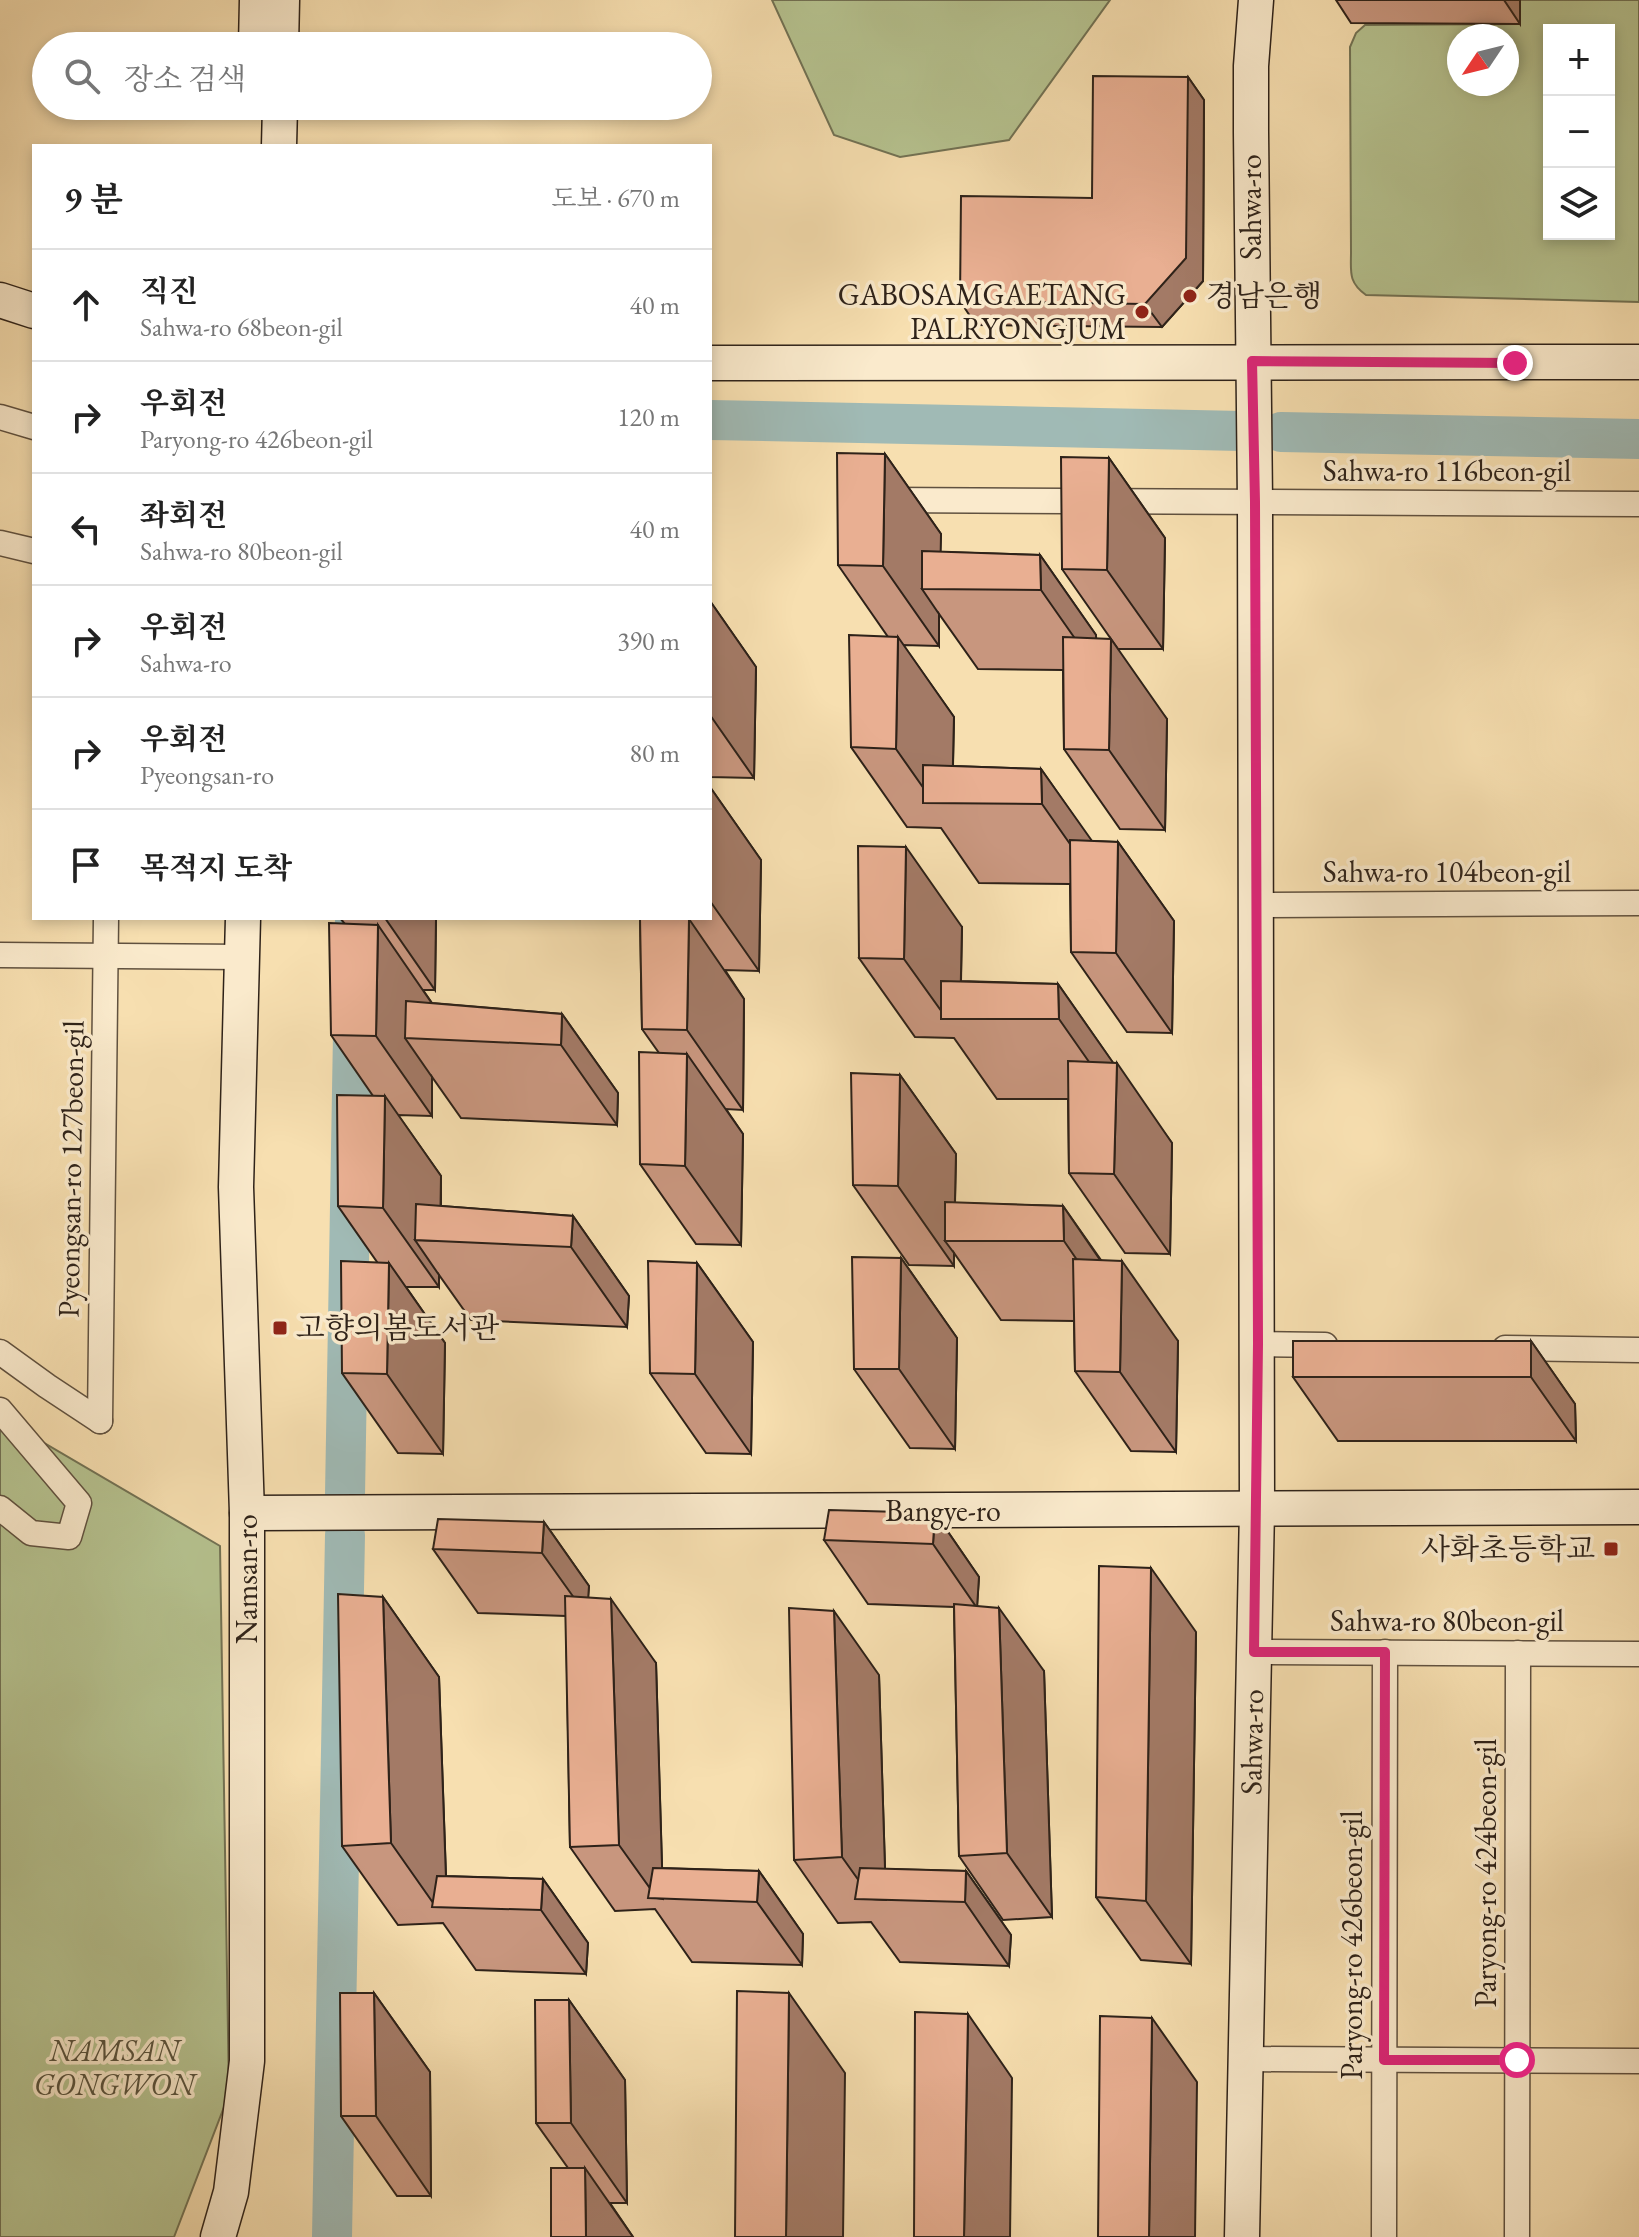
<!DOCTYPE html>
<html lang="ko">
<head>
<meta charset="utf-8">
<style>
	:root { --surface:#fff; --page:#f2f2f2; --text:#222; --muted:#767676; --line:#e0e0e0 }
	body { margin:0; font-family:"EB Garamond","Noto Serif KR",serif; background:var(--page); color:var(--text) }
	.controls { position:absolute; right:24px; top:24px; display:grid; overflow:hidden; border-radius:0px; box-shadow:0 4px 12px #0003 }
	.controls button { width:72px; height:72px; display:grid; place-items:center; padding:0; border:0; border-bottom:2px solid var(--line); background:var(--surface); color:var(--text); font:40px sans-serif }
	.compass { position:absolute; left:1447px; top:24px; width:72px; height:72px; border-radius:50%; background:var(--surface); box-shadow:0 4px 12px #0003; rotate:235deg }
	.stop { position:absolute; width:24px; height:24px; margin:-18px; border:6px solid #db2777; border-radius:50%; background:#fff }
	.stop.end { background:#db2777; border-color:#fff; box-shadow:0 2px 8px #0008 }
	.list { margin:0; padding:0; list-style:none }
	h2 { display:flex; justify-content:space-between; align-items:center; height:104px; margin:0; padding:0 32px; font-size:34px }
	h2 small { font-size:26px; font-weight:400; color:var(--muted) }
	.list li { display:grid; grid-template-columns:52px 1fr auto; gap:24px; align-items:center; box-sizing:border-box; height:112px; padding:0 32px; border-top:2px solid var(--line) }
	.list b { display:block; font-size:30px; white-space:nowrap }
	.list p { margin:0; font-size:26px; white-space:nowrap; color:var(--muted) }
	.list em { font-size:26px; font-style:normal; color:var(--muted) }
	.icon { flex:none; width:44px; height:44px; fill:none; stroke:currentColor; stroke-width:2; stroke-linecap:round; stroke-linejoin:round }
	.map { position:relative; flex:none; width:1639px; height:2237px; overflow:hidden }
	.search { position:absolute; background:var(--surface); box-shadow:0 4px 12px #0003; left:32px; top:32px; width:680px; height:88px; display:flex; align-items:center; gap:20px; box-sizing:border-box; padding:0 28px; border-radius:44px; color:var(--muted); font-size:30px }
	.panel { position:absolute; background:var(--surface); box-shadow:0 4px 12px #0003; left:32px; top:144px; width:680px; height:776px; border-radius:0px }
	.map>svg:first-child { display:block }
</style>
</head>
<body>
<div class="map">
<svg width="1639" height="2237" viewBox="0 0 1639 2237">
	<rect width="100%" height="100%" fill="#f7dfb0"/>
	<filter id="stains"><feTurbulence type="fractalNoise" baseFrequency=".0025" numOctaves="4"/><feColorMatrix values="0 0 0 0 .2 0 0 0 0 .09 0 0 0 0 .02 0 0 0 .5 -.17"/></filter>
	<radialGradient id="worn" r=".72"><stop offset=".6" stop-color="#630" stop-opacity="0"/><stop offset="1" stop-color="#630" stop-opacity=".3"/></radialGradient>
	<g fill="#b6c390" stroke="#727254" stroke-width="2" fill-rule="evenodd">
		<path d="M772,0h338l-101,140 -109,17 -66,-22z"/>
		<path d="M1520,0h119v302l-273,-7c-18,-13 -15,-23 -15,-43l-1,-205 6,-14 9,-8 155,-1zM1549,30h60v204h-60zM1459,36h48v48h-48z"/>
		<path d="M0,1417l220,129 9,548 -55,143h-174z"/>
	</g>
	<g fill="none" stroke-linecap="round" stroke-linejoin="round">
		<g stroke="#a0bab5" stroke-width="40">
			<path d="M710,420l532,11"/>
			<path d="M1281,432l358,7"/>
			<path d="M345,1495l10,-577"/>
			<path d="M332,2237l13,-702"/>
		</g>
		<defs>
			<g id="street">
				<path d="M0,417l34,10"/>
				<path d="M886,500l753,4"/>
				<path d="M0,543l34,8"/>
				<path d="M1256,905l383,-2"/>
				<path d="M0,955l242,2"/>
				<path d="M1258,1344l67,1"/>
				<path d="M1505,1348l134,2"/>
				<path d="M0,1352l47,34 53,35"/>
				<path d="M0,1410l79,93 -10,34 -38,-4 -31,-25"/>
				<path d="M100,1421l6,-503"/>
				<path d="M1254,1652l385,2"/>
				<path d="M1246,2059l393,2"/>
				<path d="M1384,2237l1,-585"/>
				<path d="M1517,2237l1,-584"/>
			</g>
			<g id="secondary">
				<path d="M256,46l1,-46"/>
				<path d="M281,46l1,-46"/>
				<path d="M279,146l1,-40"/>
				<path d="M0,300l34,11"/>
				<path d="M710,363l929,-1"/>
				<path d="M247,1513l1392,-6"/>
				<path d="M218,2237l13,-45 16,-131v-548l-11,-326 7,-269"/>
				<path d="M1242,2237l15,-728 -2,-1007 -4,-370v-66l5,-66"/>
			</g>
		</defs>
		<use href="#street" stroke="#60513f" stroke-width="27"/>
		<use href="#secondary" stroke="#2e2219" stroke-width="37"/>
		<use href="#street" stroke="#faeacc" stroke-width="24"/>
		<use href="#secondary" stroke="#faeacc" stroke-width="34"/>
	</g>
	<g fill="#c8967e" stroke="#2e2219" stroke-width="2">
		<path d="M1336,0h184v24l-169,-1z"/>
		<path d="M1188,77l16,23 -1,181 -41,46 -186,-2 -16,-24 132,-103z"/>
		<path d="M885,454l56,80 -1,18 100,3 56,80v3l71,81 -2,111 -45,-1 -56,-80 -1,-79 -85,-1 -39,-55v32l-36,-1 51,72 -1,49 88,3 50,72 27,1 56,79 -2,112 -45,-1 -56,-80 -1,-68 -91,-1 -38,-55 -34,-1 -56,-80 37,-110 -50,-72z"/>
		<path d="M1109,458l56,80 -2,111h-45l-56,-80z"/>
		<path d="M710,601l46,66 -2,111 -44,-1z"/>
		<path d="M710,787l51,73 -2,111 -34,-1 19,29 -1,111 -17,-1 17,25 -2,111 -45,-1 -56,-80 19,-111 -17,-24 -2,-111h70z"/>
		<path d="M340,918h96l-1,72h-12l9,13 130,11 56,79 -1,32 -156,-7 -29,-41v39l-34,-1 43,61v30l132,10 56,80 -2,31 -156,-7 -32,-45v12h-33l39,56 -2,111 -45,-1 -56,-80 35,-111 -39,-56 35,-110 -42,-61 14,-111z"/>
		<path d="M962,927l-1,54 97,3 55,79 59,80 -2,111 -45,-1 -56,-80 -1,-74h-71l-43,-61 -39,-1 -56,-79z"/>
		<path d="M900,1075l56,79 -1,49 108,3 38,54 77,81 -2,111 -45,-1 -56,-80 -1,-50 -73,-1 -47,-67v13l-45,-1 -56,-80z"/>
		<path d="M901,1258l56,80 -2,111 -45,-1 -56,-79z"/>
		<path d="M697,1263l56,79 -2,112 -45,-1 -56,-80z"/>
		<path d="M1531,1341l44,63 1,37h-238l-45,-64z"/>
		<path d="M935,1513l44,64 -2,29 67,65 8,246 -49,3 -44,-64 -5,-249 -86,-3 -44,-64z"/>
		<path d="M544,1522l45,64 -1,11 68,66 6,205 97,3 44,63 -1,31 -110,-3 -37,-53 -40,2 -45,-64 -4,-231 -88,-3 -45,-64z"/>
		<path d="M383,1597l56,80 7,199 97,3 45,64 -2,31 -110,-4 -33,-47 -45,2 -56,-79z"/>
		<path d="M1196,1632l-5,332 -50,-4 -45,-63z"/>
		<path d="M879,1675l6,194 81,2 45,64 -2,31 -109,-4 -29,-40 -33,1 -44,-63z"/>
		<path d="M374,1993l56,79 1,124h-34l-56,-80z"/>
		<path d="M569,2000l56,80 2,123h-17l23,34h-82l17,-69 -32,-45z"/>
	</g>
	<g fill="#a37a66" stroke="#2e2219" stroke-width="2">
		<path d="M1504,0h16v24z"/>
		<path d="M1188,77l16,23 -1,181 -41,46 -17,-23z"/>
		<path d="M885,454l56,80 -1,55h-18l17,25v32l-56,-80z"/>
		<path d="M1109,458l56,80 -2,111 -56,-79z"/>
		<path d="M1040,555l56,80 1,35 -56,-80z"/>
		<path d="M710,601l46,66 -2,111 -44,-63z"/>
		<path d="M898,637l56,80 -2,86h-18l-38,-54z"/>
		<path d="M1111,639l56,80 -2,111 -56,-80z"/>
		<path d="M1041,769l56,79 1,36 -56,-80z"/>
		<path d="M710,787l51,73 -2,111 -49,-70z"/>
		<path d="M1118,842l56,79 -2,112 -56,-80z"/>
		<path d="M906,847l56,80 -2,92h-13l-43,-60z"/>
		<path d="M385,918h51l-1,72z"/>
		<path d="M689,919l55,80 -1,111 -56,-80z"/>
		<path d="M378,925l55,80 -28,33 27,39v39l-56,-80z"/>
		<path d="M1058,984l56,80 1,35 -56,-80z"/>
		<path d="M562,1014l56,79 -1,32 -56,-80z"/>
		<path d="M687,1054l56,80 -2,111 -56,-79z"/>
		<path d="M1117,1063l55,80 -2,111 -56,-80z"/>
		<path d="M900,1075l56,79 -2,87h-9l9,12v13l-56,-80z"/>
		<path d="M385,1096l56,80 -1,65 -25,-1 24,35v12l-56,-79z"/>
		<path d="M1063,1206l55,80 1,35 -55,-80z"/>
		<path d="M573,1216l56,80 -2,31 -56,-80z"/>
		<path d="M901,1258l56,80 -2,111 -56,-80z"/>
		<path d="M1122,1261l56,80 -2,111 -56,-80z"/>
		<path d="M389,1263l56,80 -2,111 -56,-80z"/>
		<path d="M697,1263l56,79 -2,112 -56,-80z"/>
		<path d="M1531,1341l44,63 1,37 -45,-64z"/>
		<path d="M935,1513l44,64 -2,31 -44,-64z"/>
		<path d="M544,1522l45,64 -2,30 -45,-63z"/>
		<path d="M1151,1568l45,64 -5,332 -45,-63z"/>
		<path d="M383,1597l56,80 8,230h-11l-45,-64z"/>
		<path d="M611,1599l45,64 7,236 -6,-1 -38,-53z"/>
		<path d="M999,1608l45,63 8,246 -45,-64z"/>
		<path d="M834,1611l45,64 7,225 -14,-1 -30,-42z"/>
		<path d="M759,1871l44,63 -1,31 -45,-63z"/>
		<path d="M966,1871l45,64 -2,31 -44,-64z"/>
		<path d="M543,1879l45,64 -2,31 -45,-64z"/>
		<path d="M374,1993l56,79 1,124 -55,-80z"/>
		<path d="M789,1993l56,80 -2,164h-57z"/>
		<path d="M569,2000l56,80 2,123 -56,-80z"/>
		<path d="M968,2014l44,64 -2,159h-46z"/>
		<path d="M1152,2018l45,64 -2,155h-46z"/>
		<path d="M585,2168l48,69h-47z"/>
	</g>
	<g fill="#e9af92" stroke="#2e2219" stroke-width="2">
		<path d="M1093,76l95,1 -2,181 -41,46 -185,-3 1,-105 131,2z"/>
		<path d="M837,453l48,1 -2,112 -45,-1z"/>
		<path d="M1061,457l48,1 -2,112 -45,-1z"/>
		<path d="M922,551l118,4 1,35 -119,-1z"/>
		<path d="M849,635l49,2 -2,112 -45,-2z"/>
		<path d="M1063,637l48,2 -2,111 -45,-1z"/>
		<path d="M923,765l118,4 1,35 -119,-1z"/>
		<path d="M1070,840l48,2 -2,111 -45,-1z"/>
		<path d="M858,846l48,1 -2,112 -45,-1z"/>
		<path d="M640,918l49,1 -2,111 -45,-1z"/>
		<path d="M329,923l49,2 -2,111 -45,-1z"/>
		<path d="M941,981l117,3 1,35h-118z"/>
		<path d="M406,1001l156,13 -1,31 -156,-7z"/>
		<path d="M639,1052l48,2 -2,112 -45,-2z"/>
		<path d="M1068,1061l49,2 -3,111 -45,-1z"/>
		<path d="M851,1073l49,2 -2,111 -45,-1z"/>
		<path d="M337,1095l48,1 -2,112 -45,-2z"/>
		<path d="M945,1202l118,4 1,35h-119z"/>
		<path d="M416,1204l157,12 -2,31 -156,-7z"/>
		<path d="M852,1257l49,1 -2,111h-45z"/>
		<path d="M1073,1259l49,2 -2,111 -45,-1z"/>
		<path d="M341,1261l48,2 -2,111 -45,-1z"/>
		<path d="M648,1261l49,2 -2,111 -45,-1z"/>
		<rect x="1293" y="1341" width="238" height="36"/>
		<path d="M829,1510l106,3 -2,31 -109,-4z"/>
		<path d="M438,1519l106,3 -2,31 -109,-4z"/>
		<path d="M1099,1566l52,2 -5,333 -50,-4z"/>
		<path d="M338,1594l45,3 8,246 -49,3z"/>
		<path d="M565,1596l46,3 8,246 -49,2z"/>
		<path d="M954,1604l45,4 8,245 -48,3z"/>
		<path d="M789,1608l45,3 8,246 -48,3z"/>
		<path d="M653,1868l106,3 -2,31 -109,-4z"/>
		<path d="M860,1868l106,3 -1,31 -110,-3z"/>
		<path d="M437,1876l106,3 -2,31 -109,-3z"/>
		<path d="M737,1991l52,2 -3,244h-51z"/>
		<path d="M340,1993h34l2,123h-35z"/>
		<path d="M535,2000h34l2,123h-35z"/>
		<path d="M915,2012l53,2 -4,223h-50z"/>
		<path d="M1100,2016l52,2 -3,219h-51z"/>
		<path d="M551,2168h34l1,69h-35z"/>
	</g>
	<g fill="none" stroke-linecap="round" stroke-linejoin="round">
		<path stroke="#db2777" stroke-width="10" d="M1515,363l-263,-2 3,141 3,842 -4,308h131l-1,408h133"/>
	</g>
	<g fill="#8f2418" stroke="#faeacc" stroke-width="3">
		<circle cx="1190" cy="296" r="8"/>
		<circle cx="1142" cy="312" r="8"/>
		<rect x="272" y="1320" width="16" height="16" rx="4"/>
		<rect x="1603" y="1541" width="16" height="16" rx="4"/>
	</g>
	<g text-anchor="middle" stroke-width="7" stroke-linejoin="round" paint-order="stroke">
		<g font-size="30" fill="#2e2219" stroke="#faeacc">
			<text transform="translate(1251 207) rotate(-90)" y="10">Sahwa-ro</text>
			<text x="1447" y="481">Sahwa-ro 116beon-gil</text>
			<text x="1447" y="882">Sahwa-ro 104beon-gil</text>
			<text transform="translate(71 1169) rotate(-89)" y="10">Pyeongsan-ro 127beon-gil</text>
			<text x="943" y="1521">Bangye-ro</text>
			<text transform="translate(247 1579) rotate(-90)" y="10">Namsan-ro</text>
			<text x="1447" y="1631">Sahwa-ro 80beon-gil</text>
			<text transform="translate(1252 1742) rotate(-89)" y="10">Sahwa-ro</text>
			<text transform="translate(1486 1873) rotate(-90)" y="10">Paryong-ro 424beon-gil</text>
			<text transform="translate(1352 1945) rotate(-90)" y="10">Paryong-ro 426beon-gil</text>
		</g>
		<g font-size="30" fill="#2e2219" stroke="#faeacc" text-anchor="end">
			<text x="1126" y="305">GABOSAMGAETANG<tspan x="1126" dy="34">PALRYONGJUM</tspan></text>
			<text x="1206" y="306" text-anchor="start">경남은행</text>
			<text x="296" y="1338" text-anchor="start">고향의봄도서관</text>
			<text x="1595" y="1559">사화초등학교</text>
		</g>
		<g font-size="30" font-style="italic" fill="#57523d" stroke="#faeacc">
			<text x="114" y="2061">NAMSAN<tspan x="114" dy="34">GONGWON</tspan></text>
		</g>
	</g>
	<rect width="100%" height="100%" filter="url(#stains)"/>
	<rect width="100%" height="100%" fill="url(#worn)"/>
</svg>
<div class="controls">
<button>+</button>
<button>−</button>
<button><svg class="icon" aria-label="layers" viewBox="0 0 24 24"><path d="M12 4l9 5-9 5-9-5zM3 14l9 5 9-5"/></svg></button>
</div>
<svg class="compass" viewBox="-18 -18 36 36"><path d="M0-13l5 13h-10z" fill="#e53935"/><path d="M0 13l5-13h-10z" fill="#767676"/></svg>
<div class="stop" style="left:1517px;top:2060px"></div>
<div class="stop end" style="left:1515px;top:363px"></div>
<div class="search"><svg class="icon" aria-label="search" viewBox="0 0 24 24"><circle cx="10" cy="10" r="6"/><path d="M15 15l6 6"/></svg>장소 검색</div>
<section class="panel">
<h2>9 분<small>도보 · 670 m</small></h2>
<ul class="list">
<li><svg class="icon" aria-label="ahead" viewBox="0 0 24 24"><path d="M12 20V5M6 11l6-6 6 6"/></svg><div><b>직진</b><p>Sahwa-ro 68beon-gil</p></div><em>40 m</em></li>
<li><svg class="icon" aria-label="right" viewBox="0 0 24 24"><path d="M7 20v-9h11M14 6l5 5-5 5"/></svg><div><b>우회전</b><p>Paryong-ro 426beon-gil</p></div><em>120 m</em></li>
<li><svg class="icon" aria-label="left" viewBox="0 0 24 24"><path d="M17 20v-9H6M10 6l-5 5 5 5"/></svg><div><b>좌회전</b><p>Sahwa-ro 80beon-gil</p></div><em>40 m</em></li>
<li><svg class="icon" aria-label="right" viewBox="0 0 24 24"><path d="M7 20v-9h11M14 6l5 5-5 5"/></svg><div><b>우회전</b><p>Sahwa-ro</p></div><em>390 m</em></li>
<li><svg class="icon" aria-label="right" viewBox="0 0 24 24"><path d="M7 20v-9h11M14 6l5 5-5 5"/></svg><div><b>우회전</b><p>Pyeongsan-ro</p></div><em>80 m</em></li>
<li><svg class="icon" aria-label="arrive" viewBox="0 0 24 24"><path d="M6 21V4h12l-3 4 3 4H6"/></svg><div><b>목적지 도착</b></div></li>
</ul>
</section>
</div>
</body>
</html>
